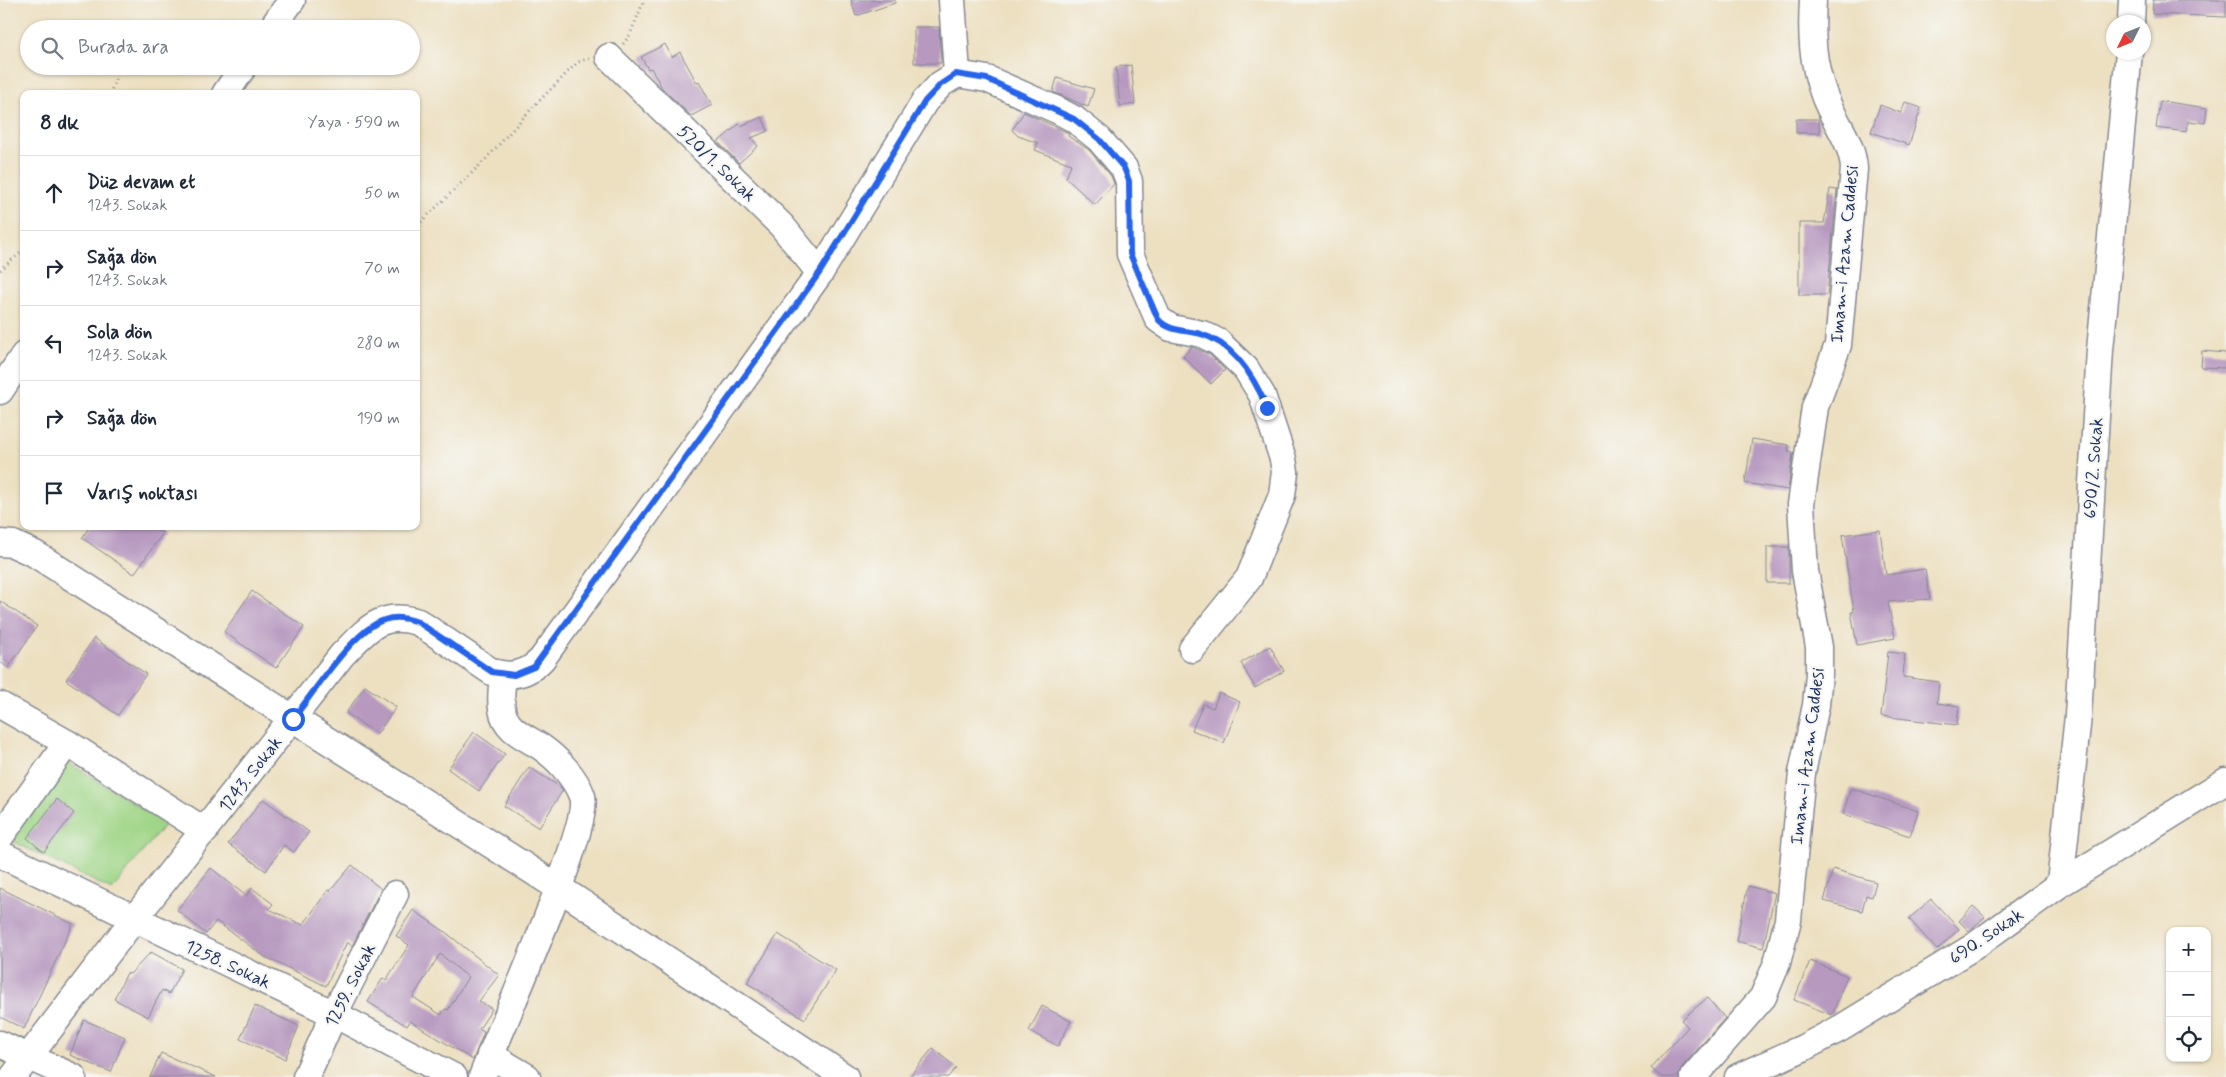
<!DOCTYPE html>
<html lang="tr">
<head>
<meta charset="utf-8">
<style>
	:root { --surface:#fff; --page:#f2f2f3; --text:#1f2937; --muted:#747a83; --line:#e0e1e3 }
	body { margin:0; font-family:Mynerve,sans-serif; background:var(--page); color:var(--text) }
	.controls { position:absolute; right:15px; bottom:15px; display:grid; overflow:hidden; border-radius:10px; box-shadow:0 1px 4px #0004 }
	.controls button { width:45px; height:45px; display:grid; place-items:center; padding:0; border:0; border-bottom:1px solid var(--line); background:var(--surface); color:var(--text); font:25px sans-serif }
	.compass { position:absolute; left:2106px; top:15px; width:45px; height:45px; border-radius:50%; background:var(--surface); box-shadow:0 1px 4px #0004; rotate:227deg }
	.stop { position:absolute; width:15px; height:15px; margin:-11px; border:4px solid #2563eb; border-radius:50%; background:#fff }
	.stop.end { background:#2563eb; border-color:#fff; box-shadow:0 1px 5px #0008 }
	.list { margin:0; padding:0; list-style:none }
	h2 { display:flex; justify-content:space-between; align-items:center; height:65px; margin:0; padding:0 20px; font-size:21px }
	h2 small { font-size:16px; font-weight:400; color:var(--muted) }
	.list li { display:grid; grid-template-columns:32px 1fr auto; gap:15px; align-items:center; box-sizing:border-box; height:75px; padding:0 20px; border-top:1px solid var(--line) }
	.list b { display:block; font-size:19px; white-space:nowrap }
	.list p { margin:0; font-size:16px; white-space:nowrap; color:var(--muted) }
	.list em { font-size:16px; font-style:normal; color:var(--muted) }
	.icon { flex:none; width:28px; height:28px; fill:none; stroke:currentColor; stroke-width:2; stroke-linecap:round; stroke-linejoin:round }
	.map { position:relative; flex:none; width:2226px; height:1077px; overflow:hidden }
	.search { position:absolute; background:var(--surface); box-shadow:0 1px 4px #0004; left:20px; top:20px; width:400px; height:55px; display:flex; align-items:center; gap:12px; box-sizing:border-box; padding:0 18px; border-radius:28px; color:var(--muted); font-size:19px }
	.panel { position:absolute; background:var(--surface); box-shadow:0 1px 4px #0004; left:20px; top:90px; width:400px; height:440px; border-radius:10px }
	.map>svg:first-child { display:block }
</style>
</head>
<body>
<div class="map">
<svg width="2226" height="1077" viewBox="0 0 2226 1077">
	<rect width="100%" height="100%" fill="#f6f6f2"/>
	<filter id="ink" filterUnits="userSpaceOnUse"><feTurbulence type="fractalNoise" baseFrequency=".02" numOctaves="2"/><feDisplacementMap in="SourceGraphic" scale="10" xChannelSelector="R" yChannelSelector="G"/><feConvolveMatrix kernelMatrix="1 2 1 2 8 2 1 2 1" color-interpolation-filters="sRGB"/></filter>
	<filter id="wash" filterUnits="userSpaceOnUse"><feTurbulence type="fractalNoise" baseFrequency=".0096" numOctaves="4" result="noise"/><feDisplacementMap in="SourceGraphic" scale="20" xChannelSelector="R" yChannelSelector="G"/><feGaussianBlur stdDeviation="1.12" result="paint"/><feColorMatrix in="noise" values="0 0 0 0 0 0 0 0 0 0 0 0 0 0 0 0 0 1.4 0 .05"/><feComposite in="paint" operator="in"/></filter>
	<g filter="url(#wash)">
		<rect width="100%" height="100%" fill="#ede0c1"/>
		<path fill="#9fd586" stroke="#5d8272" d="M64,760l102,63 -54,67 -108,-53z"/>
		<g id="blocks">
			<g fill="#b799c0" fill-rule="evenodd">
				<path d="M851,0h44v3l-39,13z"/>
				<path d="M2153,0h73v17l-74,-3z"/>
				<path d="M914,27h25l2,36h-27z"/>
				<path d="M665,44l7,13 8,-5 17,31 2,-1 13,23 -21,11 -29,-28 -11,-20 -3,1 -7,-12z"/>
				<path d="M1131,65l4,39 -15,2 -4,-39z"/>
				<path d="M1057,78l37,11 -6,18 -35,-15z"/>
				<path d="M2160,101l47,7 -2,15 -17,-2 -1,11 -31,-4z"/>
				<path d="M1905,102l16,6 -12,37 -38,-13 9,-27 21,8z"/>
				<path d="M1024,112l42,20 3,2 -1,2 21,14 22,26 3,8 -19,21 -29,-27 5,-14 -36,-14 3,-7 -20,-7 -6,-6z"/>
				<path d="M762,117l6,14 -17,7 7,8 -19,17 -21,-21 21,-18 2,2z"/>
				<path d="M1796,119h22l2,14h-24z"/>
				<path d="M1830,189l7,1 -10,105h-28v-72h25z"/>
				<path d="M1192,347l17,7 16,16 -14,14 -28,-28z"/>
				<path d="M2202,351l24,2 -1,15 -24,-1z"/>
				<path d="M1752,439l37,6 -1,6 5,1 -5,38 -43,-7z"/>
				<path d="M90,526h63l10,7 -29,41 -52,-36z"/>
				<path d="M1880,530l6,45 39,-6 5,30 -42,3 7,36 -38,7 -6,-33h3l-12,-77z"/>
				<rect x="1767" y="547" width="22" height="36"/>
				<path d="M252,591l52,36 -28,41 -52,-36z"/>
				<path d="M0,601l37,25 -29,42 -8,-6z"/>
				<path d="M94,638l52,36 -28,41 -52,-35z"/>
				<path d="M1270,646l14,25 -29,17 -14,-25z"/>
				<path d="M1888,652l17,2 -2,23 36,5 -2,21 22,3 -2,19 -76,-9z"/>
				<path d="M365,686l31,21 -19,27 -31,-21z"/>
				<path d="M1219,693l21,9 -16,41 -32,-13 11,-26 10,4z"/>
				<path d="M474,732l31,22 -26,37 -31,-22z"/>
				<path d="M529,767l31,20 3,3 -24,38 -35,-22z"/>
				<path d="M1851,788l67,23 -8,25 -67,-22z"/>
				<path d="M57,799l17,14 -30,39 -17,-14z"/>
				<path d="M263,799l46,33 -15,20 -10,-7 -18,26 -38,-27z"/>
				<path d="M352,865l29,24 -29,57 -5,-4 -21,44 -61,-29 -49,-36 -10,13 -29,-24 34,-42 35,28 6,-8 21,16 -4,5 34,16 25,-35 2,1z"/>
				<path d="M1833,869l43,13 -4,15 -6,-2 -4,16 -38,-10z"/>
				<path d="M1748,886l27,7 -12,55 -27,-7z"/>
				<path d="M0,888l73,36 -49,105 -24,-12z"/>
				<path d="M1931,899l28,30 -22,21 -28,-31z"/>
				<path d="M1973,906l12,11 -16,14 -10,-10z"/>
				<path d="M413,910l31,21 55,44 -20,26 13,8 -13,20 5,3 -11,28 -63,-39 -3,5 -39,-24 15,-24 3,2 23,-35 -13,-9zM440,954l28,23 -20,33 -3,-1 -4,6 -28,-18z"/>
				<path d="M778,934l58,36 -31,49 -58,-36z"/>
				<path d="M151,952l31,17 -13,25 -7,-4 -14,27 -34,-18 13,-26 3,1z"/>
				<path d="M1810,961l37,15 -15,39 -38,-15z"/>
				<path d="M1707,998l18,20 -43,49 -4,10h-17l-10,-9 37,-41 -7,-7z"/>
				<path d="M255,1006l44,20 -14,33 -45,-20z"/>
				<path d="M1042,1006l29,15 -13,25 -29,-15z"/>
				<path d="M84,1020l41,17 -14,35 -41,-17z"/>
				<path d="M933,1048l23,20 -8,9h-39z"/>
				<path d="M161,1053l55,24h-66z"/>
			</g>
		</g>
	</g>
	<g filter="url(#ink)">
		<use href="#blocks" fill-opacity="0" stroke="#848890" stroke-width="1"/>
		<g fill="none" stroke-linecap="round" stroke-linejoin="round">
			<defs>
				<g id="minor">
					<path d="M952,0l5,74"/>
					<path d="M2131,22l1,-22"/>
					<path d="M271,29l21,-29"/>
					<path d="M609,57l173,169 38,47"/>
					<path d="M957,74l30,5 70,31 17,9 25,20 25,29 5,13 1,73 28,65 13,9 31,6 16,8 28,27 16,26 21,64 2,13 -3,23 -33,83 -57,71"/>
					<path d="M225,94l19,-28"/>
					<path d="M0,391l24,-36"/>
					<path d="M0,543l13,1 22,10 524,334 286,189"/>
					<path d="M0,705l67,38 138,88"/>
					<path d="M0,837l67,-94"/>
					<path d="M0,854l334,160 120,63"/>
					<path d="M2060,884l18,-168 22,-366 29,-298"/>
					<path d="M0,1044l73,33"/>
					<path d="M490,1055l37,22"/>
					<path d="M13,1077l121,-158 208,-264c24,-24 38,-45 76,-33l74,50c20,6 36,2 50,-13l278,-386 105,-172 16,-17 16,-10"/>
					<path d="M306,1077l28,-63 61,-120"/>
					<path d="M482,1077c16,-43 110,-251 100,-281 -7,-19 -24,-37 -41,-49 -15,-10 -36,-17 -39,-38 -2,-10 0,-23 1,-34"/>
					<path d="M1693,1077l70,-80 14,-34 11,-43 14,-147 14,-68 3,-31v-27l-14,-76 -4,-67 14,-97 23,-62 16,-176c-1,-27 -21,-49 -30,-74 -12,-33 -13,-61 -11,-95"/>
					<path d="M1738,1077l65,-29 38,-20 132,-81 87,-63 166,-103"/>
				</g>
			</defs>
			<use href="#minor" stroke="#848890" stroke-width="29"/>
			<g stroke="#848890" stroke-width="3" stroke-dasharray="1 4" stroke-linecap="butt">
				<path d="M623,44l7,-9 14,-35"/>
				<path d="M110,94l10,-28"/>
				<path d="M421,222l63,-61 50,-55 44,-44 12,-4"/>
				<path d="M0,270l24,-20"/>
			</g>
			<use href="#minor" stroke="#fff" stroke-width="26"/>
		</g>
	</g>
	<g fill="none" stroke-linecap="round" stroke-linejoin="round" filter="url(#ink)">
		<path stroke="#2563eb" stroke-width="6" d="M293,719c20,-26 61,-90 91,-99 12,-4 22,-2 34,2l74,50 22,3 20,-8 286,-395 105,-171 16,-17 15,-10 31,5 87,40 25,20 25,29 5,13 1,73 28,65c11,13 28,11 43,15 33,10 54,45 66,74"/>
	</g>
	<g text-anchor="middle" stroke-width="4.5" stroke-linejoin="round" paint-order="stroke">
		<g font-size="18" fill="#1b2f5e" stroke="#f6f6f2">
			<text transform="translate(717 163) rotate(44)" y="6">520/1. Sokak</text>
			<text transform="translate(1844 254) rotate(-85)" y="6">Imam-i Azam Caddesi</text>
			<text transform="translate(2093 468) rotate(-86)" y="6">690/2. Sokak</text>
			<text transform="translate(1807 756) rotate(-83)" y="6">Imam-i Azam Caddesi</text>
			<text transform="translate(250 774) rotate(-52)" y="6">1243. Sokak</text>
			<text transform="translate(1986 936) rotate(-34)" y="6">690. Sokak</text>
			<text transform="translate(228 964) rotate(25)" y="6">1258. Sokak</text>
			<text transform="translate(350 985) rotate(-63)" y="6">1259. Sokak</text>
		</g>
	</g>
</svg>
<div class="controls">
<button>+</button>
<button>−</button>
<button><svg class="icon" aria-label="locate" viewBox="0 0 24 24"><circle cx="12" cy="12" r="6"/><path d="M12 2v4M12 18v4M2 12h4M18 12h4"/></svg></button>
</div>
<svg class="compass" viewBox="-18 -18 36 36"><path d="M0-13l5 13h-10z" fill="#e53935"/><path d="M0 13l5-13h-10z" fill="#747a83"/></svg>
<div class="stop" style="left:293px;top:719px"></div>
<div class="stop end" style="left:1267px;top:408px"></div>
<div class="search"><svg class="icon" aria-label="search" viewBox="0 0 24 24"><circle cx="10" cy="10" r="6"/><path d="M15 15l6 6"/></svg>Burada ara</div>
<section class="panel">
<h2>8 dk<small>Yaya · 590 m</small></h2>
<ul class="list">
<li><svg class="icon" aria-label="ahead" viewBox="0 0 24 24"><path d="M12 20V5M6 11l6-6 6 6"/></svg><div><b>Düz devam et</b><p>1243. Sokak</p></div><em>50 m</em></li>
<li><svg class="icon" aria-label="right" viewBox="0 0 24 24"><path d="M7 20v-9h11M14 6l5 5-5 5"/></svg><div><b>Sağa dön</b><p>1243. Sokak</p></div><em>70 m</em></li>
<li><svg class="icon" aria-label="left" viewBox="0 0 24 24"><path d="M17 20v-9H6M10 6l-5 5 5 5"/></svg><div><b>Sola dön</b><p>1243. Sokak</p></div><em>280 m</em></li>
<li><svg class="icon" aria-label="right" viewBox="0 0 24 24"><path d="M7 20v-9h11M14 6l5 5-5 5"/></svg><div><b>Sağa dön</b></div><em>190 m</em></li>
<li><svg class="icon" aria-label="arrive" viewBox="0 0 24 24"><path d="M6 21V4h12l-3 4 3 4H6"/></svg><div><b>Varış noktası</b></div></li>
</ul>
</section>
</div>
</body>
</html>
